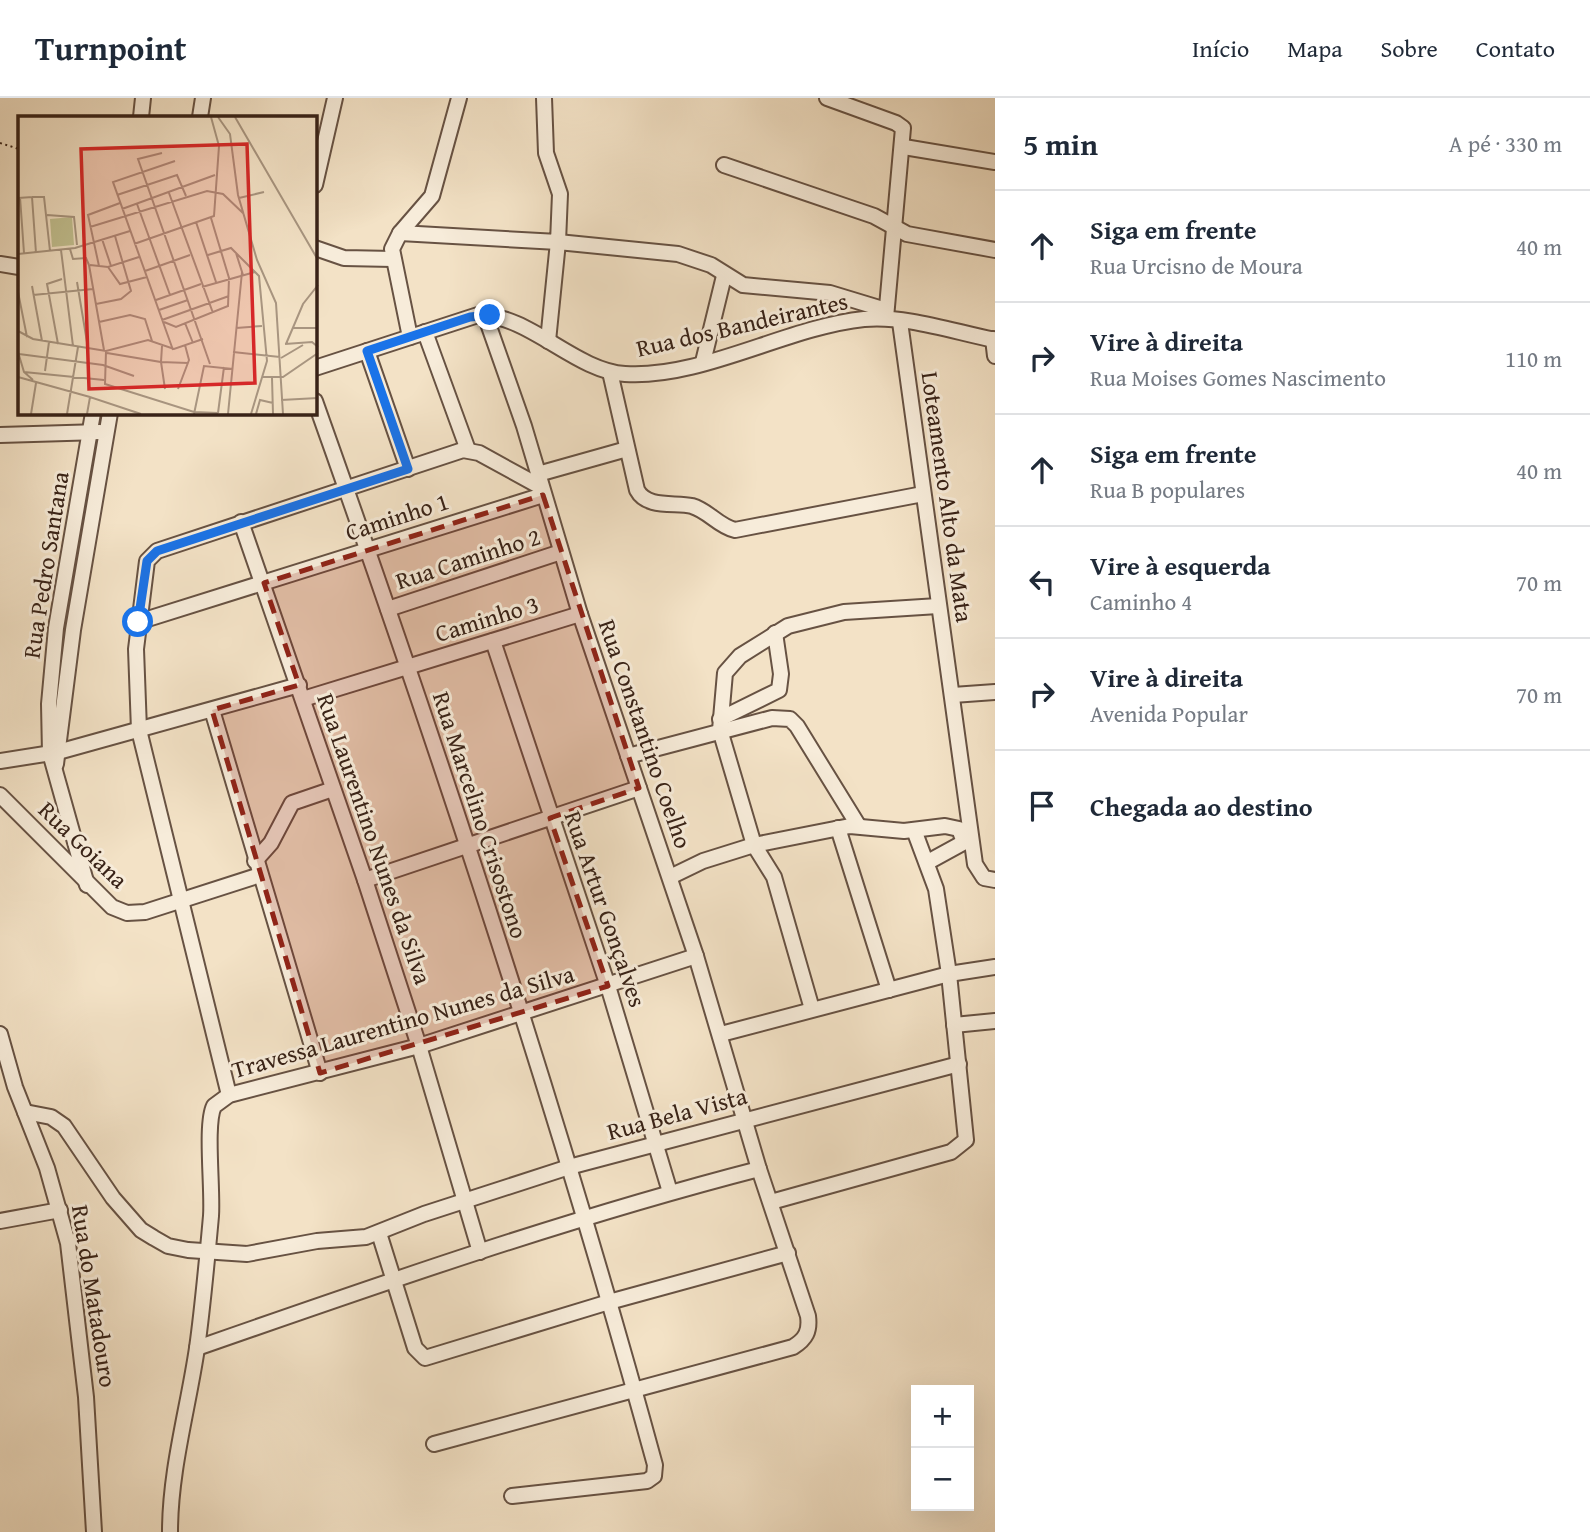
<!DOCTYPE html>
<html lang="pt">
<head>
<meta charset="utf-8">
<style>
	:root { --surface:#fff; --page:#f2f2f3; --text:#1f2937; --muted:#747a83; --line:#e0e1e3 }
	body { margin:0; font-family:"Gentium Book Plus",serif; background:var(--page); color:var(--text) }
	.controls { position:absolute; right:21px; bottom:21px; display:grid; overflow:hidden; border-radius:0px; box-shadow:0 7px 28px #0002 }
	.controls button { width:63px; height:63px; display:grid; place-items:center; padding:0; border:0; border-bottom:2px solid var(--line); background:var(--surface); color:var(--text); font:35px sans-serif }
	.stop { position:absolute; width:21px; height:21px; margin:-16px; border:5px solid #1a73e8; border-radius:50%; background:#fff }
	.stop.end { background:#1a73e8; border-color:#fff; box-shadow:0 2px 7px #0008 }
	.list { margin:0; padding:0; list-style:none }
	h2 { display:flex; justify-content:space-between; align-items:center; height:91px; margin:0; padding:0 28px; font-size:30px }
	h2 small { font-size:23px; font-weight:400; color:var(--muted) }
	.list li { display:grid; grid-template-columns:46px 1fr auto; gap:21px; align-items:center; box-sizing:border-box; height:112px; padding:0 28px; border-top:2px solid var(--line) }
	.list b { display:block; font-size:26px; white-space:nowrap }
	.list p { margin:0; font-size:23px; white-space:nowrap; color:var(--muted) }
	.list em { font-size:23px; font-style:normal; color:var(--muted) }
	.icon { flex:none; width:38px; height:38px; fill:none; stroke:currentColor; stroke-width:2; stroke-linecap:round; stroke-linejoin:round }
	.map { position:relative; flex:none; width:995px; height:1434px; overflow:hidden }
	header { display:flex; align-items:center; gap:42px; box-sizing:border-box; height:98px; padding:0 35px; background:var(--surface); border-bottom:2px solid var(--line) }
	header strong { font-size:33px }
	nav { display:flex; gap:38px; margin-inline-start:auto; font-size:24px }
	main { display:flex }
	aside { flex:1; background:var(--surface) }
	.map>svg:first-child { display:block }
</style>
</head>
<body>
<header>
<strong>Turnpoint</strong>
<nav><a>Início</a><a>Mapa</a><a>Sobre</a><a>Contato</a></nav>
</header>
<main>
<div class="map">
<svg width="995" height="1434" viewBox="0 0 995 1434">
	<rect width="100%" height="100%" fill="#f3e2c6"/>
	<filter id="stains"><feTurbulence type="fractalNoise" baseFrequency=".00286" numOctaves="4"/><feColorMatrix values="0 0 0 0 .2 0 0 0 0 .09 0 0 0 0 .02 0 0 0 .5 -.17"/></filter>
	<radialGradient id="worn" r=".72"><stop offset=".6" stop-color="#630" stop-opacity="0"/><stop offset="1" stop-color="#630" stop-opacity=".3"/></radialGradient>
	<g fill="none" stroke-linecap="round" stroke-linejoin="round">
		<defs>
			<g id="minor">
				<path d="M827,0l69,25 7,5 -17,190"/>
				<path d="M141,19l2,-19"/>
				<path d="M200,19l3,-19"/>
				<path d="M904,49l91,15"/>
				<path d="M724,67l150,51 33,18 88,16"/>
				<path d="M315,87l20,-87"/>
				<path d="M400,135l158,9 2,-48 -14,-41 -2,-55"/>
				<path d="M315,150l29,10 49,1"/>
				<path d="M0,166l19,3"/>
				<path d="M900,224l75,542 9,14 11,2"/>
				<path d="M425,234l43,118"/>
				<path d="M410,239l-18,-88 8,-16 32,-37 27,-98"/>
				<path d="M993,241l2,17"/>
				<path d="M548,243l10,-99 120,12 33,11 32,20 87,8 56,17"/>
				<path d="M367,253l41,118"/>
				<path d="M703,264l21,-86"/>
				<path d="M315,270l163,-53c51,-1 97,56 147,59 76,5 162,-47 239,-55 42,-4 90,13 131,21"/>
				<path d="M610,274l27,118c10,19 38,12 55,16 17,5 26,20 43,24l188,-36"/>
				<path d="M315,303c125,351 242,705 340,1064l-1,11 -7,5 -135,15"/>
				<path d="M0,337l100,-3"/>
				<path d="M538,376l89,-25"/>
				<path d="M241,424l124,358 54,166 61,206"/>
				<path d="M388,511l173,-57"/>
				<path d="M138,524l405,-127"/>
				<path d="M493,543l115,345 62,206"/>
				<path d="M953,597l42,-3"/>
				<path d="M303,601l277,-85"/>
				<path d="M212,612l108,363"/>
				<path d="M720,621l59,-29 2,-16 -6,-41"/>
				<path d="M628,658l144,-38 18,1 7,7 61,99"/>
				<path d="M0,663l58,-9 241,-67"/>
				<path d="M56,666l17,-134 37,-217"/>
				<path d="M0,697l112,112 15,6 18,-1 115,-37"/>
				<path d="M838,730l51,162"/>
				<path d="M255,763l16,-18 21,-40 41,-14"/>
				<path d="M928,764l42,-23"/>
				<path d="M670,779l33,-16 51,-16 96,-19 54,5 41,-5 14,3 5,13"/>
				<path d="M365,782l274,-92"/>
				<path d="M87,787l-37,-132 -1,-49 7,-76 37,-215"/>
				<path d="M812,911l-38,-132 -20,-32 -34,-115 5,-57 15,-17 48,-30 56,-14 94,-6"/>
				<path d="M954,927l41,-4"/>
				<path d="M0,936l15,53 32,81 21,75 18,154 8,135"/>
				<path d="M721,936l228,-60 46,-7"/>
				<path d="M229,997l-90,-365 -3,-81 11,-88 10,-10 306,-101 16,3 62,34"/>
				<path d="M25,1014l26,5 13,9 49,72 28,32 13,8 14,8 20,4 59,4 70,-13 49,-4 58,-23 145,-47 390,-103"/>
				<path d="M771,1104l180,-50 15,-12 -17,-166 -13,-85 -22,-59"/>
				<path d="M0,1123l60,-11"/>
				<path d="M379,1135l36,115 10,10 184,-56 179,-49"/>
				<path d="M197,1250c186,-65 372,-130 562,-179"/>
				<path d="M434,1346l359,-97c13,-8 17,-16 15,-31l-49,-147 -63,-213 -116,-342 -56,-188 -39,-111"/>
				<path d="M170,1434c0,-62 18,-123 27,-184 6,-43 10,-88 14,-132 2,-27 -6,-92 3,-110l15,-11 190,-49 277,-90"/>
			</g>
		</defs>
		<use href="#minor" stroke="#675243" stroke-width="18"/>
		<path stroke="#382217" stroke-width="2" stroke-dasharray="2 3.5" stroke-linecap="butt" d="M0,45l19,6"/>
		<use href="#minor" stroke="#f7ecda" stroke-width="14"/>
	</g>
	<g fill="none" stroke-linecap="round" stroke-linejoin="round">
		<path stroke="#1a73e8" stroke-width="9" d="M138,524l9,-61 10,-10 251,-82 -41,-118 103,-34 20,-2"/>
	</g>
	<path fill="#8f2418" fill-opacity="0.2" stroke="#8f2418" stroke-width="5" stroke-dasharray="14 9" stroke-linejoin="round" d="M543,397l96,293 -89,30 58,168 -288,87 -108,-363 87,-25 -35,-102z"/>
	<g text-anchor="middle" stroke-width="6" stroke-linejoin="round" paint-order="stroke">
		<g font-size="24" fill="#382217" stroke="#f7ecda">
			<text transform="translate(742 227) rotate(-13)" y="8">Rua dos Bandeirantes</text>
			<text transform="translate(947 399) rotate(82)" y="8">Loteamento Alto da Mata</text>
			<text transform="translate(397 419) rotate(-18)" y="8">Caminho 1</text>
			<text transform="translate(468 461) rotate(-18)" y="8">Rua Caminho 2</text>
			<text transform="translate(46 467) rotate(-81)" y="8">Rua Pedro Santana</text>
			<text transform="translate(487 521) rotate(-17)" y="8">Caminho 3</text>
			<text transform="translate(645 636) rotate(71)" y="8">Rua Constantino Coelho</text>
			<text transform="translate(480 717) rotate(72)" y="8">Rua Marcelino Crisostono</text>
			<text transform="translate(374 741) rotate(71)" y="8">Rua Laurentino Nunes da Silva</text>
			<text transform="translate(83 747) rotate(44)" y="8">Rua Goiana</text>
			<text transform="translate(605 811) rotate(71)" y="8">Rua Artur Gonçalves</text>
			<text transform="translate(403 924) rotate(-16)" y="8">Travessa Laurentino Nunes da Silva</text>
			<text transform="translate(677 1016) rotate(-15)" y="8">Rua Bela Vista</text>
			<text transform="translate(94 1198) rotate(81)" y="8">Rua do Matadouro</text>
		</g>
	</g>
	<g transform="translate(18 18)">
		<rect width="299" height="299" fill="#f3e2c6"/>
		<path d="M54,101l2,28 -22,2 -2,-28z" fill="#c2c191"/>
		<path fill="none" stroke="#a89580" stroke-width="2" d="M200,1l12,17 8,61 19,65 19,43 7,111M217,1l83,143M144,37l-24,6 72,205M151,77l44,120M99,79l60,-20 9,21M2,81l4,56M14,81h12l6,54M0,82l14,-1 4,56M221,82l25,-6M119,88l33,91M104,93l93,-34M29,99l27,2 3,28M178,106l20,60M72,111l117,-36 16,3 21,20M84,123l9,27M116,128l80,-28 5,-70 -8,-29M52,133l3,10 13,-1 3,7M43,134l12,96M218,137l7,22M0,138l57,-6 55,-17M190,139l23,-7 28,28 8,85 -16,53M71,149l15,85M72,149l18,2 31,-10M81,150l-11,-51 32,-12M90,151l12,17 27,-7M127,155l45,-16M59,166l11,66M14,170l10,55M184,171l53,-15M0,176l9,45M15,179l60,-6M138,184l45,-16M78,188l25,-5 10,-8 -16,-55M141,194l29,-10M144,204l67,-24M81,206l31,-7 15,4 7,22M146,206l12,5 52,-21 1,-28 -18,-60M167,207l8,20M218,212l26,-2M274,212h26M0,215l15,8 73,12 42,-11 26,9 29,-10M40,228l-11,-60 15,-5M267,228l27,-2 6,5M268,228l17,-40 15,-19M155,234l-60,-168 62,-21M88,235l-1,33 89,28 24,1M0,236l6,20 9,8M215,236l47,5M89,237l54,9 1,-16M1,238l84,11 31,11M263,242l22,-13M27,255l4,-29M6,256l80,8M0,261l72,20M245,261h20l35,-24M254,262l1,36M147,273l-4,-27 27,1M160,273l11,-29 -4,-15M263,284l37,-2M200,297l6,-46M13,298l5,-31M49,298l11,-67M69,298l3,-17 51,17M176,298l10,-48 29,3M210,298l14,-142M238,298l4,-14 13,3"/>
		<path fill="#d62828" fill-opacity="0.15" stroke="#d62828" stroke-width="3.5" d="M229,28l8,239 -166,6 -8,-240z"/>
		<rect width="299" height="299" fill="none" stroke="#382217" stroke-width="3.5"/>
	</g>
	<rect width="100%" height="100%" filter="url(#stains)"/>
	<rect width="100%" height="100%" fill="url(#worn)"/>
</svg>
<div class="controls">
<button>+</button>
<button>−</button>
</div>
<div class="stop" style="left:138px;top:524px"></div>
<div class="stop end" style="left:490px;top:217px"></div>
</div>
<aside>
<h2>5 min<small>A pé · 330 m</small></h2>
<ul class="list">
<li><svg class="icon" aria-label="ahead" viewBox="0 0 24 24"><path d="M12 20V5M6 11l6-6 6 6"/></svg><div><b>Siga em frente</b><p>Rua Urcisno de Moura</p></div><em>40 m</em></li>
<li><svg class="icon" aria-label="right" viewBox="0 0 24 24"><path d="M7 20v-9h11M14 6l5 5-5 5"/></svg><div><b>Vire à direita</b><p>Rua Moises Gomes Nascimento</p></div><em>110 m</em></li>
<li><svg class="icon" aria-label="ahead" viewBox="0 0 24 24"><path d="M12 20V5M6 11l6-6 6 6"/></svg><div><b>Siga em frente</b><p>Rua B populares</p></div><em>40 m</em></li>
<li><svg class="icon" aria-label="left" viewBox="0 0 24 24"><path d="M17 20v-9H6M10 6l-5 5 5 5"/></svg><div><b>Vire à esquerda</b><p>Caminho 4</p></div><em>70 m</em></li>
<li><svg class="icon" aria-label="right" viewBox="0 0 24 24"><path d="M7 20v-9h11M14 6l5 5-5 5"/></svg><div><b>Vire à direita</b><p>Avenida Popular</p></div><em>70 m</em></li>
<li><svg class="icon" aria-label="arrive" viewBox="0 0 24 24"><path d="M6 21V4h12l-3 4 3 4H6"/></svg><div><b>Chegada ao destino</b></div></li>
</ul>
</aside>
</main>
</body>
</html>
